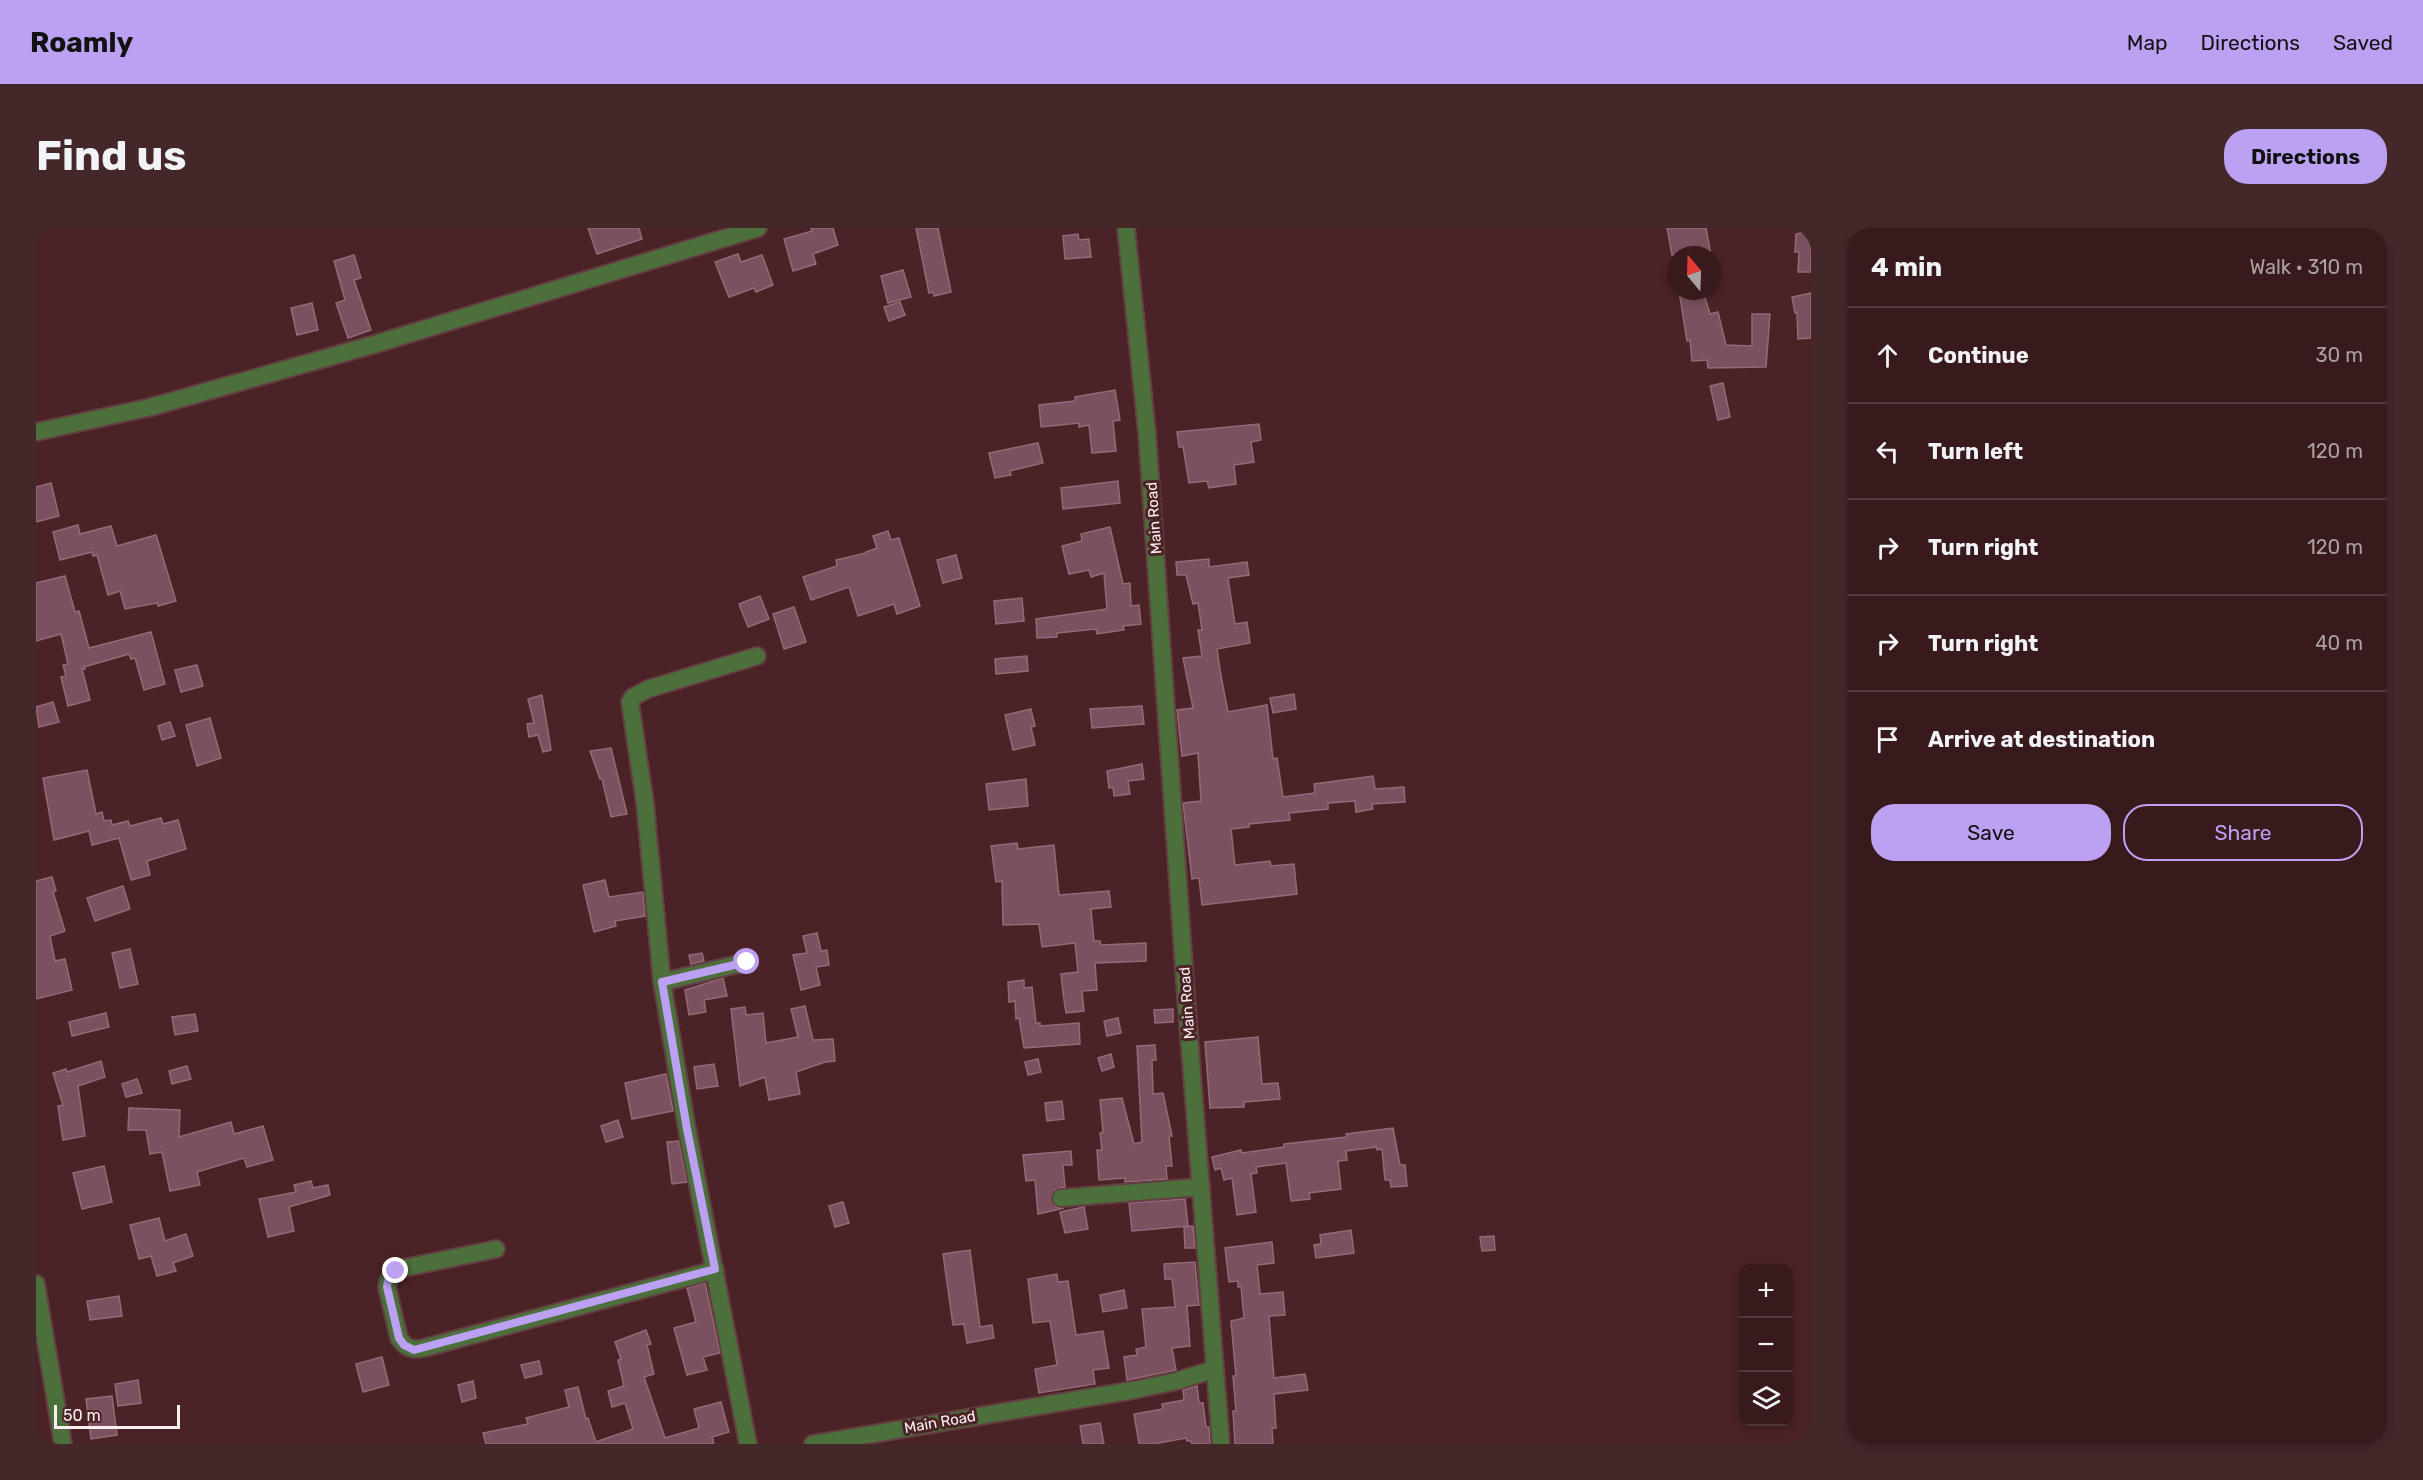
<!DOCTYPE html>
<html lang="en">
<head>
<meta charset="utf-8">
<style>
	:root { --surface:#381a1c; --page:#432729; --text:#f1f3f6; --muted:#aba1a3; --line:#52383b; --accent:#bca0f2 }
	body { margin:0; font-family:Rubik,sans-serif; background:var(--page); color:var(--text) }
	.controls { position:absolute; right:18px; bottom:18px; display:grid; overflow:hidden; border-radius:12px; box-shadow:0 3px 9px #0003 }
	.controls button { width:54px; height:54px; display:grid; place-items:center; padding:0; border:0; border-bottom:2px solid var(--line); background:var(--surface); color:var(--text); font:30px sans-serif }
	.compass { position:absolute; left:1631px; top:18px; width:54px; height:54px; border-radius:50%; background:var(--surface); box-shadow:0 3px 9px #0003; rotate:341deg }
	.scale { position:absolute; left:18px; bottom:15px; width:126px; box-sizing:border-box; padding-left:6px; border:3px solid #fbf0f0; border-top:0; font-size:16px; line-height:21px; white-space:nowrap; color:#fbf0f0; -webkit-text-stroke:4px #4b2326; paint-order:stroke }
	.stop { position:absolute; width:18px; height:18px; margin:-14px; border:4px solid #bca0f2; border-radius:50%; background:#fff }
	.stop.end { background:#bca0f2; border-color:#fff; box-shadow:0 2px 6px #0008 }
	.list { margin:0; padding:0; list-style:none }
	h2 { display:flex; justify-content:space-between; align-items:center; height:78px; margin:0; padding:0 24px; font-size:26px }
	h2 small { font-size:20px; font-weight:400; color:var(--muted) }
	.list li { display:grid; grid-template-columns:39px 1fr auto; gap:18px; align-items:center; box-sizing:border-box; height:96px; padding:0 24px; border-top:2px solid var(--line) }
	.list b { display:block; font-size:22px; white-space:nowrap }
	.list em { font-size:20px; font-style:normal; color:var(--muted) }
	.actions { display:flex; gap:12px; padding:18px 24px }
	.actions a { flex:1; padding:14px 0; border:2px solid var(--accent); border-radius:24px; text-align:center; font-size:21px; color:var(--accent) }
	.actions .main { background:var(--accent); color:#111 }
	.icon { flex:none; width:33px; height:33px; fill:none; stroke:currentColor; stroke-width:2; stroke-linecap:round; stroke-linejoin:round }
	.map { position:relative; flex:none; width:1775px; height:1216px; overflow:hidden; border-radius:24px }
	header { display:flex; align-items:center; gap:36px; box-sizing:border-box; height:84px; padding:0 30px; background:var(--accent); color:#111 }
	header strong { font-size:28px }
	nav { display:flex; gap:33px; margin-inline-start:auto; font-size:21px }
	.intro { display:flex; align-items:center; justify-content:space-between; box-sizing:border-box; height:144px; padding:0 36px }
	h1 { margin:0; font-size:42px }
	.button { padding:15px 27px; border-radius:24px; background:var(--accent); color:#111; font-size:21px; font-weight:700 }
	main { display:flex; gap:36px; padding:0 36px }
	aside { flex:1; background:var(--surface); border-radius:24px; box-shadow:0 3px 9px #0003 }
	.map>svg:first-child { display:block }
</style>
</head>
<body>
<header>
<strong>Roamly</strong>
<nav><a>Map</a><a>Directions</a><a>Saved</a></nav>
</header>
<div class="intro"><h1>Find us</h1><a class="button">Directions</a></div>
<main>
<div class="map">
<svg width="1775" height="1216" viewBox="0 0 1775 1216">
	<rect width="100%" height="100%" fill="#4b2326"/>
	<g fill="#7b515f" stroke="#956978" stroke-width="1.5">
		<path d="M552,0h51l3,11 -45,15z"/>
		<path d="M775,0h22l5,17 -25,9 3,10 -23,7 -9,-32 28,-8z"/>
		<path d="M880,0h22l13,64 -17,4 -1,-4 -4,1z"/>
		<path d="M1631,0h39l5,27h-39z"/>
		<path d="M1764,5h11v39h-13l1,-20h-4l1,-18z"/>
		<path d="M1042,6l1,6 10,-1 2,18 -26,2 -2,-23z"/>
		<path d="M702,26l3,8 21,-7 11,30 -17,7 -2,-4 -25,9 -14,-35z"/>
		<path d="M318,27l7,23 -7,2 17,50 -23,8 -12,-35 9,-3 -11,-39z"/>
		<path d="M867,42l8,27 -23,6 -7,-27z"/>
		<path d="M1643,63h24l7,23 8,-2 8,33 26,1v-32h18l-4,53 -58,1 -1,-8 -15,1 -2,-21 -3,1z"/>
		<path d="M1775,65v45l-13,1 -1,-26h-2l-3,-16z"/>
		<path d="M864,74l5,13 -16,6 -5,-14z"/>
		<path d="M276,75l6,27 -21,5 -6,-27z"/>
		<path d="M1687,155l7,34 -12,3 -8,-34z"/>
		<path d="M1079,162l5,30 -7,1 3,30 -24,2 -3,-28 -10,2v-4l-38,4 -2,-22 36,-4v-4z"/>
		<path d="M1223,196l2,16 -10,2 3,20 -20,3 2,19 -27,4 -2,-7 -18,2 -6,-36h-4l-2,-15z"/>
		<path d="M1002,215l5,20 -33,8 1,4 -16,3 -6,-25z"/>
		<path d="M1082,253l2,22 -57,6 -2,-21z"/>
		<path d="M15,255l8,33 -23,6v-35z"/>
		<path d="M42,297l2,9 31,-8 6,20 39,-11 20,66 -18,5 -1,-3 -32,6 -5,-18 -12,4 -11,-40 -4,1 -1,-4 -32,8 -7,-28z"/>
		<path d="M1074,299l13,57 7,-1 1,23 8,-1 2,19 -18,2 1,4 -27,4 -1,-5 -39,4v4l-20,1 -1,-19 71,-10 -3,-36 -13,4 -2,-7 -20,4 -7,-28 20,-5 -1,-7z"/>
		<path d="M852,303l3,9 8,-2 21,68 -23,8 -3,-10 -36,12 -9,-29 -38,13 -8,-23 34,-11 -1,-6 30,-7v-1l11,-4 -4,-12z"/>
		<path d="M920,327l6,23 -19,5 -6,-23z"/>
		<path d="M1173,331v8l38,-5 2,13 -21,3 7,46 12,-2 3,21 -33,6 4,27 7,36 39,-7 6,54 4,-1 6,39 32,-4 -1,-9 59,-8 2,13 29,-2 1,15 -33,2 1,5 -17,3 -1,-11 -27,2v6l-39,4 1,7 -41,4v3l-18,2 4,36 35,-4 1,5 23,-2 3,30 -95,11 -3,-27 -7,1 -9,-76 18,-2 -3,-48 -16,3 -5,-46 16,-2 -10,-50 19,-2 -4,-26h4l-4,-27 -5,1 -7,-29h-9l-1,-13z"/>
		<path d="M29,348l10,36 4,-1 10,37 62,-16 14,52 -21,6 -9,-32 -4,1 -2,-5 -45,13 1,2h-3l8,31 -22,6 -7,-29 5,-1 -3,-11 5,-1 -7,-30 -25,7v-58z"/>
		<path d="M724,368l9,23 -21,8 -9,-23z"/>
		<path d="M986,370l2,23 -28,3 -2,-23z"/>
		<path d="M758,379l12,35 -22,7 -11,-35z"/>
		<path d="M991,428l1,15 -32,3 -1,-15z"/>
		<path d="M161,437l6,21 -22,6 -6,-22z"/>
		<path d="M1258,466l2,15 -23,4 -3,-15z"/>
		<path d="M506,467l9,55 -8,2 -5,-17 -9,2 -2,-13 7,-1 -6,-24z"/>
		<path d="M17,474l6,20 -20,5 -3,-20z"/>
		<path d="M1106,478l2,18 -52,4 -2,-19z"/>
		<path d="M995,481l4,17 -4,1 4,18 -22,5 -8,-35z"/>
		<path d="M174,490l11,40 -24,8 -11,-41z"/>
		<path d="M134,494l5,14 -13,4 -4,-14z"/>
		<path d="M575,520l16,66 -16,3 -9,-38h-2l-10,-28z"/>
		<path d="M1106,536l2,15 -16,2 2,13 -16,2 -1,-9 -4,1 -2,-17z"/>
		<path d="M51,542l9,44 6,-2 2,9 7,-1 1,5 16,-4 2,5 31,-8 2,6 15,-4 8,29 -39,12 3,14 -19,5 -12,-42 -27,7 -3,-14 -35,9 -11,-62z"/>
		<path d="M990,551l2,27 -39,4 -3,-26z"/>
		<path d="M981,615l1,6 36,-4 5,50 50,-4 2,16 -20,2 3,32h6l1,4 45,-2v18l-51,2 2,27 -15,1 2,20 -18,2 -3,-20 -2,-19 17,-2 -3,-29 -33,4 -3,-23 -36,1 -1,-44 -6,1 -5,-36z"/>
		<path d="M16,649l4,14 -3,1 12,39 -15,5 5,25 10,-2 7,31 -36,9v-118z"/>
		<path d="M569,652l4,17 34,-5 2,24 -30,5 1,5 -22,6 -11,-47z"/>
		<path d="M87,658l7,23 -35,12 -8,-23z"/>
		<path d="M781,705l4,18 6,-1 2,15 -13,2 4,18 -19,5 -8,-35 14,-2 -4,-17z"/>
		<path d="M94,721l8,35 -18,4 -8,-35z"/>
		<path d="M666,725l2,8 -13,3 -2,-9z"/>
		<path d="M687,750l4,18 -23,4 2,12 -17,3 -4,-25z"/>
		<path d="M988,752v8l8,-1 4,36h4v3l39,-3 1,21 -56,4 -5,-30 -3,1 -1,-18 -6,1 -1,-20z"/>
		<path d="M769,778l8,34 20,-1 2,22 -10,1 -29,10 4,22 -31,6 -4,-23 -25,9 -9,-77 14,-2 1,8 17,-2 3,30 32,-6 -7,-28z"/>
		<path d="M1137,781v13l-18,1 -1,-13z"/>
		<path d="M70,785l3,14 -37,9 -3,-14z"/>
		<path d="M159,786l3,17 -23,4 -3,-18z"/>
		<path d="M1082,790l3,15 -14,3 -3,-15z"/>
		<path d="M1222,809l4,47 16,-1 2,16 -36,3v5l-34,1 -5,-66z"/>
		<path d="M1119,817l1,15h-4l1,34 10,-1 9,43h-3l3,30h-6l1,13 -42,3v-4l-26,2 -2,-30h5l-2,-17 3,-1 -3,-32 22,-2 12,46 8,-2 -5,-96z"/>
		<path d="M1075,826l3,13 -12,4 -4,-13z"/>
		<path d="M1002,831l3,13 -13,3 -3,-13z"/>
		<path d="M65,833l4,16 -27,9 7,50 -22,4 -5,-34 5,-1 -10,-32 13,-4 1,3z"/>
		<path d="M678,836l4,22 -21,3 -3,-22z"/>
		<path d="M151,838l4,13 -19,5 -3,-13z"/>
		<path d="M630,846l7,37 -41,8 -7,-36z"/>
		<path d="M101,851l5,14 -16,4 -4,-13z"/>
		<path d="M1026,873l2,18 -17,2 -2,-18z"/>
		<path d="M93,880l51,2 -1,27 52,-15 3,12 29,-8 10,34 -26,7 -3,-9 -47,14 3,13 -30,6 -8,-39 -12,2 -4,-24h-18z"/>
		<path d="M582,892l5,17 -17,5 -5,-16z"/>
		<path d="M1357,900l7,37h5l2,21 -16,1 -1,-7h-5l-3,-31 -5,1 -1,-3 -30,4 1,9 -9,1 3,28 -32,4 1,6 -19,2 -5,-38 -30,4 1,6 -6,1 5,38 -19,3 -5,-37 -8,2 -3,-12 -6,2 -3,-13 29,-7 1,3 42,-6v-3l63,-7 -1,-3z"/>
		<path d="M643,913l8,41 -15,2 -5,-42z"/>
		<path d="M1035,923l1,14h-9l2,22 -10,3 -4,8 5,9 8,1 -26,6 -3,-34 -9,1 -3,-26z"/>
		<path d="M68,938l8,36 -30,7 -9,-36z"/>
		<path d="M275,953l2,7 15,-3 2,10 -41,12 5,24 -26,6 -9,-38 37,-7 -2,-7z"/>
		<path d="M1149,971l3,27 -56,5 -3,-28z"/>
		<path d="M807,974l6,21 -14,4 -6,-21z"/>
		<path d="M1048,979l4,22 -23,4 -5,-21z"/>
		<path d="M123,990l6,23 21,-7 7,22 -20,7 3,8 -19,5 -6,-20 -12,3 -9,-34z"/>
		<path d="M1157,998l2,22h-10l-1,-21z"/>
		<path d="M1315,1002l3,23 -38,5 -2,-13 7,-1 -1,-9z"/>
		<path d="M1458,1008l1,14 -13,1 -2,-14z"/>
		<path d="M1236,1014l2,21 -17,2 3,29 23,-2 2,23 -16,1 5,62 31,-4 3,16 -34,4 2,34h-4l1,16h-38l-2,-33h3l-3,-35h3l-5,-55 13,-3 -3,-31h-3v-6l-9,1 -4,-34z"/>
		<path d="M934,1022l10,77 12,-2 2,13 -27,5 -3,-19 -11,1 -10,-71z"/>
		<path d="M1159,1034l4,43 -12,1 3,40 -18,2 4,22 -49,10 -3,-23 13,-2 -1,-6 10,-2 -4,-38 33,-2 -3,-28h-7l-1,-15z"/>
		<path d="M1021,1046l1,8 10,-1 8,54 27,-4 6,37 -16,2 2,14 -56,9 -4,-24 22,-4 -7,-44 -17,2 -5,-44z"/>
		<path d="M669,1055l15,70 -17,4 4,13 -20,5 -13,-47 22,-6 -9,-34z"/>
		<path d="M1088,1062l3,18 -24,4 -3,-17z"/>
		<path d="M83,1068l3,20 -32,4 -3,-19z"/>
		<path d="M610,1102l5,14 -4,1 7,29 -10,3 21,61 34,-10 -5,-19 27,-7 8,30 -17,5 2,7h-228l-3,-11 45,-9 -2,-6 43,-11 -4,-17 13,-3 8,32 2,-1 8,24 37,-13 -8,-26 -13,4 -4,-16 16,-5 -6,-26 3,-1 -6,-17z"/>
		<path d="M346,1129l7,28 -26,7 -7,-28z"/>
		<path d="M503,1133l3,13 -17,4 -4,-13z"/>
		<path d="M102,1152l3,23 -23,3 -3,-22z"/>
		<path d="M437,1153l3,17 -14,4 -4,-17z"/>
		<path d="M1161,1158l2,17h4l3,24h3l1,17h-18l-1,-3h-4l-1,-3 -33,6h-14l-5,-30 29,-5 -1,-5 22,-4 -1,-10z"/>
		<path d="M76,1168l5,39 -26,4 -5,-40z"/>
		<path d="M1064,1195l4,21h-21l-3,-18z"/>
	</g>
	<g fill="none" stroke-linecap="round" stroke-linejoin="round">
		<defs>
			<g id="minor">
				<path d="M0,204l115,-25 221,-62 386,-117"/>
				<path d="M711,734l-85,20 25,147 61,315"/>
				<path d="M626,754l-17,-179 -15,-101 3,-5 15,-8 109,-33"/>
				<path d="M1025,970l140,-11"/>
				<path d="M460,1021l-92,19c-10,4 -16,8 -17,19l12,51c7,11 13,12 25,10l291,-78"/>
				<path d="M0,1056l27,160"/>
				<path d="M1179,1141l6,75"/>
				<path d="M777,1216l321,-54 43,-9 38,-12 -29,-372 -39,-564 -21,-205"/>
			</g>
		</defs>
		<use href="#minor" stroke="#644042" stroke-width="20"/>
		<use href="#minor" stroke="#4b703b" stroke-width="16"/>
	</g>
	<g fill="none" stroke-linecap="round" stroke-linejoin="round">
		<path stroke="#bca0f2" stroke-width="8" d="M360,1043l-8,9 -1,7 12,51 5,7 10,5 301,-81 -28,-140 -25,-147 85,-20"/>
	</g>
	<g text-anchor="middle" stroke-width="6" stroke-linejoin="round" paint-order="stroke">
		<g font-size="15" fill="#fbf0f0" stroke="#4b2326">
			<text transform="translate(1118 290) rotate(-94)" y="5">Main Road</text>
			<text transform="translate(1151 775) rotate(-94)" y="5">Main Road</text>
			<text transform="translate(904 1194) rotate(-10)" y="5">Main Road</text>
		</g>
	</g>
</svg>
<div class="controls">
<button>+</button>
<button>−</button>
<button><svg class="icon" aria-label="layers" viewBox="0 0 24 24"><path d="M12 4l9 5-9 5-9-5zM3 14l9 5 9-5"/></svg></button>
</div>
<svg class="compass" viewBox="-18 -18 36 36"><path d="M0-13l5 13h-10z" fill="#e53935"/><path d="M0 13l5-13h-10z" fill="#aba1a3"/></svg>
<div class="scale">50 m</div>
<div class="stop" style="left:711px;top:734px"></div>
<div class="stop end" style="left:360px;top:1043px"></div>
</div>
<aside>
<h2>4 min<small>Walk · 310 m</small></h2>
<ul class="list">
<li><svg class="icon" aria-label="ahead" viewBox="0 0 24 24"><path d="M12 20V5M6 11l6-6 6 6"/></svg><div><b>Continue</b></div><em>30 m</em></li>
<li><svg class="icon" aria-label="left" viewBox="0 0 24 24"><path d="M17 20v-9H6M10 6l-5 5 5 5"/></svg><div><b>Turn left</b></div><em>120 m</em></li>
<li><svg class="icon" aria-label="right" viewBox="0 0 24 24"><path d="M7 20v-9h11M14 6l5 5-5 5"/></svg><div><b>Turn right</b></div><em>120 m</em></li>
<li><svg class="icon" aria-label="right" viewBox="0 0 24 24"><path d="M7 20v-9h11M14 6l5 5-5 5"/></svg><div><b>Turn right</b></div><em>40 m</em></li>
<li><svg class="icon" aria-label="arrive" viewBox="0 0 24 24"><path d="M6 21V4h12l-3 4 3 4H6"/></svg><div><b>Arrive at destination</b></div></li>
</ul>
<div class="actions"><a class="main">Save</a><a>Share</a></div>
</aside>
</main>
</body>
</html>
